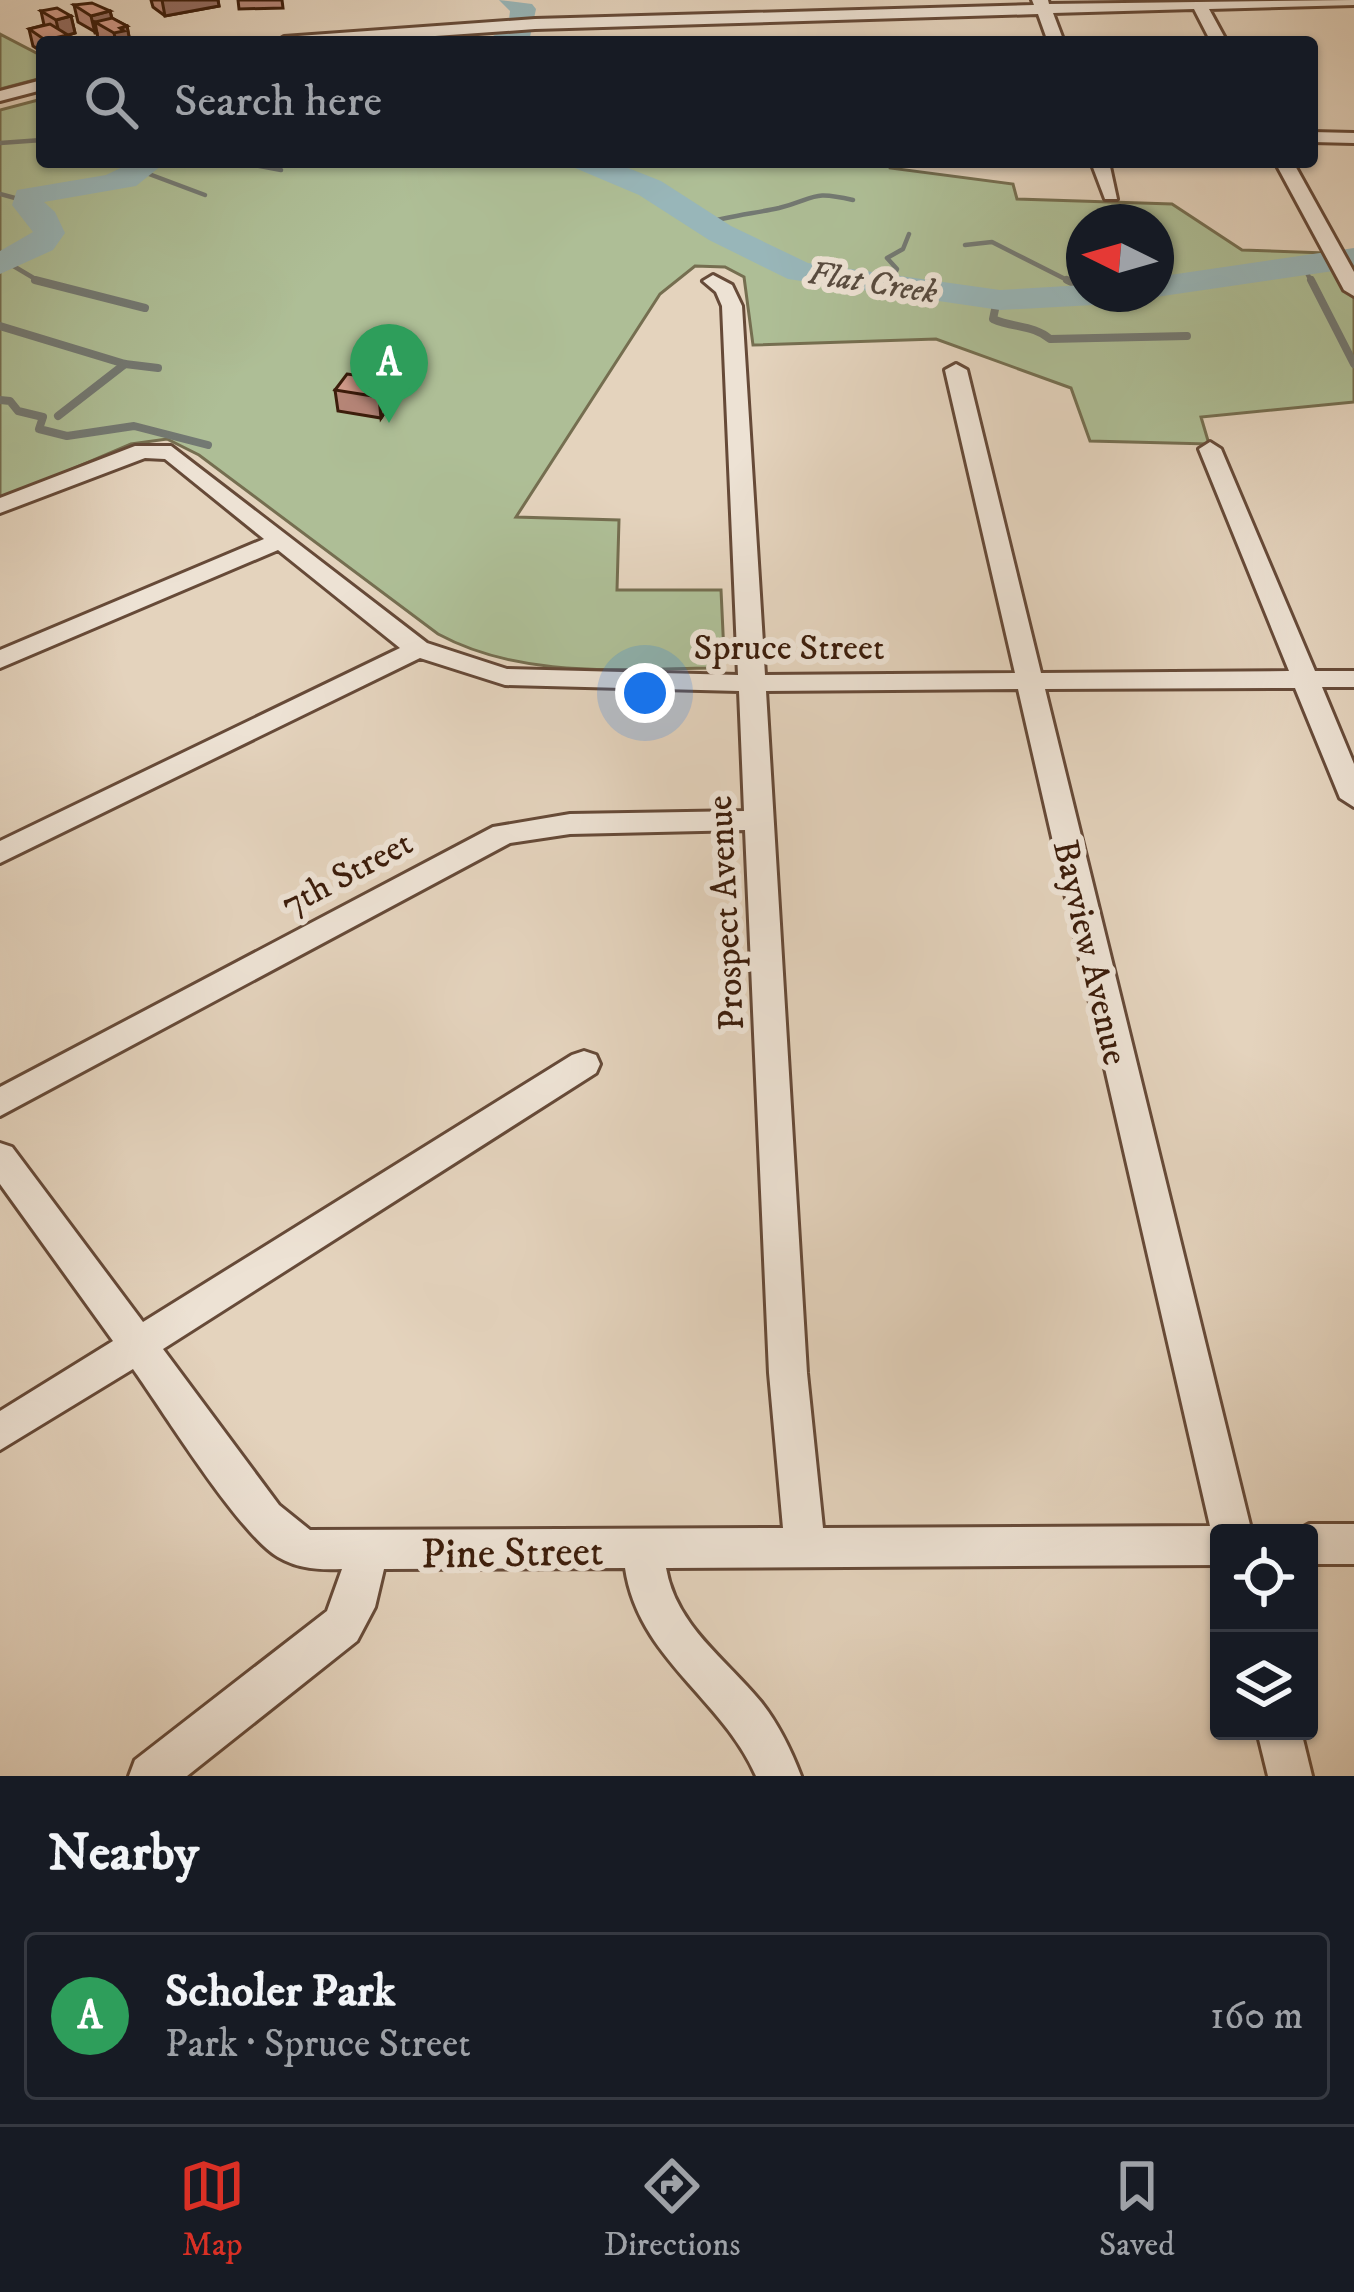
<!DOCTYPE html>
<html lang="en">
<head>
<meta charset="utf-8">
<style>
	:root { --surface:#171b24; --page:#20242c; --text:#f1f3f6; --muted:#9ea1a6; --line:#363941; --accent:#d93025 }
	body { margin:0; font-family:"IM FELL DW Pica",serif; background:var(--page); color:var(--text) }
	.controls { position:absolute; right:36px; bottom:36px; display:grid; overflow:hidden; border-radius:12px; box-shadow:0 3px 9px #0004 }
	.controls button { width:108px; height:108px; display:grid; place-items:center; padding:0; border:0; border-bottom:3px solid var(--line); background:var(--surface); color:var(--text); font:60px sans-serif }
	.compass { position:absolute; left:1066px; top:204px; width:108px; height:108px; border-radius:50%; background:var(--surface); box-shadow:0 3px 9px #0004; rotate:275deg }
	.you { position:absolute; left:645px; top:693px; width:42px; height:42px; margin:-30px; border:9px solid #fff; border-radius:50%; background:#1a73e8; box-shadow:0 0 0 18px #1a73e833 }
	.badge { display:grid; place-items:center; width:78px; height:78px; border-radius:50%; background:var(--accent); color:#fff; font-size:39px; font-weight:700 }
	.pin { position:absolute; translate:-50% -99px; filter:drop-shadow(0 3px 6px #0008) }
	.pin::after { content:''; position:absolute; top:63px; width:42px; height:36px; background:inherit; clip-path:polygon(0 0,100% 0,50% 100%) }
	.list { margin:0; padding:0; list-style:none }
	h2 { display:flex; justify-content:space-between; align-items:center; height:156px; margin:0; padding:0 48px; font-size:51px }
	h2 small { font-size:39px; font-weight:400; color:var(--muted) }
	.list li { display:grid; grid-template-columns:78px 1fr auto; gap:36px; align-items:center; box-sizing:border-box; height:168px; margin:0 24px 24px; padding:0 24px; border:3px solid var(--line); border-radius:12px }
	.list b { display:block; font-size:45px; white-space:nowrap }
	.list p { margin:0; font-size:39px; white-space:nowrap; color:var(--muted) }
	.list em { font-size:39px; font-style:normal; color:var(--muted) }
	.icon { flex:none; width:66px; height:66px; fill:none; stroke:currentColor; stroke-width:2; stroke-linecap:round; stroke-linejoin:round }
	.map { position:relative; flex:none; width:1354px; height:1776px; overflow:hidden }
	.search { position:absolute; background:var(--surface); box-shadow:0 3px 9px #0004; left:36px; right:36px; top:36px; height:132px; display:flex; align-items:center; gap:30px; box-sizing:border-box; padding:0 42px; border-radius:12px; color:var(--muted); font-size:45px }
	.sheet { height:348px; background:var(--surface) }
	nav { display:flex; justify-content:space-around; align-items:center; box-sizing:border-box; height:168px; border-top:3px solid var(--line); background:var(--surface); font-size:33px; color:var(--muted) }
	nav a { display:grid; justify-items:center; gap:6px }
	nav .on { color:var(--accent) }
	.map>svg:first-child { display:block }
</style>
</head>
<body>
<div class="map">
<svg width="1354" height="1776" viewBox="0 0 1354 1776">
	<rect width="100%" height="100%" fill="#e4d3bd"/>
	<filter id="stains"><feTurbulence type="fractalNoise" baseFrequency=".00167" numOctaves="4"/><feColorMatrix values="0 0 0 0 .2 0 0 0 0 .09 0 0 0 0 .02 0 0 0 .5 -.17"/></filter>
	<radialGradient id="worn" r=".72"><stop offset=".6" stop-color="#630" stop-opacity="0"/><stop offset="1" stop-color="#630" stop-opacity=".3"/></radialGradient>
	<g fill="#aebe96" stroke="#756e50" stroke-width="3" fill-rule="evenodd">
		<path d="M0,34l42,22v22l-42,11z"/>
		<path d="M42,99v63h846l2,6 123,16 4,15 155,5 70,46 112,4v148l-153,15 8,27 -119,-3 -19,-53 -135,-49 -183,6 -9,-68 -19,-10 -30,-1 -35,28 -144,223 103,3 -2,70h104l3,64 -11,14c-92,1 -192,11 -275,-34l-239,-179 -32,-16 -36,5 -131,56v-390zM1084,222h72v72h-72z"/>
	</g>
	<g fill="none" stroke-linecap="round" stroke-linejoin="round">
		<g stroke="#737973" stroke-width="4.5">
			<path d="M0,143l42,-3"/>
			<path d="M238,162l43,8"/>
			<path d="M141,171l64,24"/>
			<path d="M0,194l26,7"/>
			<path d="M704,223c26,-7 52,-10 75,-15 38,-10 32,-18 74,-8"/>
			<path d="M965,245l27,-3 81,41"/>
			<path d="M5,261l37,22"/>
			<path d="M1302,263l10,20"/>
			<path d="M890,283l7,-14 -10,-11 16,-9 6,-15"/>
		</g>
		<g stroke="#737973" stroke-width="8">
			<path d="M35,280l110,28"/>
			<path d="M1067,280l17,8"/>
			<path d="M1311,280l43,84"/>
			<path d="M889,284l2,-4"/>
			<path d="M997,300l-4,19c20,9 41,6 57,20l137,-3"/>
			<path d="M0,326l125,38 33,4"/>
			<path d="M0,400l10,1 8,10 25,6 -4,12 28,7 67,-10 74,19"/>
			<path d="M58,416l67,-52"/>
		</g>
		<g fill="#98b6b9" fill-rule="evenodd">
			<path d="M499,0l33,4 4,5 -6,28 -12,5h-35l25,-15 2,-16z"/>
			<path d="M133,162h33l-30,24 -92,16 11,10 10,21 -12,17 -53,24v-23l33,-19 -21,-27 5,-15 89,-15z"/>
			<path d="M571,162h42l48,19 70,45 77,37 192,27 84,-5v9h45l-5,7 -12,3 -112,6 -212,-31 -79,-39 -70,-45 -64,-27z"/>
			<path d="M1354,248v20l-198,29 -12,-3h12v-17z"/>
		</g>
		<defs>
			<g id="minor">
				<path d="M1032,0h16l1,4 305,-4v5l-145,4 18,33h-16l-17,-33 -141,4 11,29h-16l-10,-28 -503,15 -185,13h-74l8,-5 251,-18 499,-14z"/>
				<path d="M42,80v10l-42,11v-10z"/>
				<path d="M1312,132l42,1v10l-42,-1z"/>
				<path d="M1091,162h18l8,37h-12z"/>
				<path d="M1275,162h18l61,110v24l-10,-6z"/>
				<path d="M713,275l19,10 10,21 23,369 250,-2 -70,-303 11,-6 11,6 74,303 248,-2 -90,-222 11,-7 11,7 94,222h39v16h-32l32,77v43l-14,-9 -45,-110 -250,1 207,844h-33v32l-553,3c10,58 60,91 95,134 18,23 30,48 40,74h-45c-34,-78 -118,-118 -131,-208l-241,1 -9,38 -18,34 -170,135h-58l6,-16 192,-149 15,-42c-22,1 -44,0 -64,-12 -39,-23 -115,-146 -145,-188l-133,81v-39l113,-70 -113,-157v-41l12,4 131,175 429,-267 12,-4 12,4 4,9 -4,9 -433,276 116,156 31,25 473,-2 -14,-155 -24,-543 -175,4 -60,9 -510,273v-29l493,-260 77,-13 174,-3 -5,-120 -234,-6 -85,-27 -420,205v-22l400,-193 -122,-98 -278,118v-18l264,-111 -99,-80 -20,-1 -145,55v-15l135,-52h36l256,197 80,26 231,6 -16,-369 -6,-14 -13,-11zM1018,689l192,837 -387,2 -16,-155 -41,-682z"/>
				<path d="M1309,1524h45v40h-45v-31h-16z"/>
				<path d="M1257,1731h44l11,45h-44z"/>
			</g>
		</defs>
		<use href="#minor" stroke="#664a38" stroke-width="6"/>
		<use href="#minor" fill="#ede2d4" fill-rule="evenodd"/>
	</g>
	<g fill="#b58577" stroke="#3c1d0b" stroke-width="3">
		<path d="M151,0h67l1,6 -54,10 -12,-9z"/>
		<path d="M238,0h44l1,8 -44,1z"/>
		<path d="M74,5l36,6 2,7 15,8 3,16h-27l-5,-3 -1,-6 -19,-11z"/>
		<path d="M41,11l30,5 4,17 -7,2 1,7h-23l-1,-2 1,2h-4v10l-9,-6 -4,-17 15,-4z"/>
		<path d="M390,380l2,21 -11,17 -43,-7 -3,-21z"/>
	</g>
	<g fill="#936c61" stroke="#3c1d0b" stroke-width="3">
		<path d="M162,0h56l1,6 -54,10z"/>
		<path d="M110,11l4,17 -19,-6 2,11h-2l-4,-17z"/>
		<path d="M71,16l4,17 -7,2 1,7h-23l-1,-2 15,-3 -4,-17z"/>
		<path d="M127,26l3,16h-14l-2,-9 6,-5z"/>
		<path d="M390,380l2,21 -11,17 -2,-21z"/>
	</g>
	<g fill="#d29b8a" stroke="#3c1d0b" stroke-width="3">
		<path d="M92,3l18,8 -19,5 -17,-11z"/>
		<path d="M57,8l14,8 -15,4 -15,-9z"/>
		<path d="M112,18l15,8 -7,2 4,3 -10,2 -19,-11z"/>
		<path d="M50,24l18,11 -23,5 -16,-11z"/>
		<path d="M347,374l43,6 -11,17 -44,-7z"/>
	</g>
	<g text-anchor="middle" stroke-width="12" stroke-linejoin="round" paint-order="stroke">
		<g font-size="33" font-style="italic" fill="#584b3f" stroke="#ede2d4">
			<text transform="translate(873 281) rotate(9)" y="12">Flat Creek</text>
		</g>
		<g font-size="36" fill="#3c1d0b" stroke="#ede2d4">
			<text x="789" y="659">Spruce Street</text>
			<text transform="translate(346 872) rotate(-28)" y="13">7th Street</text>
			<text transform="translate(724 913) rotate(-93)" y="13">Prospect Avenue</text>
			<text transform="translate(1092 952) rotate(77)" y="13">Bayview Avenue</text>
		</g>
		<g font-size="42" fill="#3c1d0b" stroke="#ede2d4">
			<text transform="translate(512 1551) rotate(-1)" y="15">Pine Street</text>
		</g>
	</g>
	<rect width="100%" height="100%" filter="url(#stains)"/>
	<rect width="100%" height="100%" fill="url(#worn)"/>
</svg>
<div class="controls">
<button><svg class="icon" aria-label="locate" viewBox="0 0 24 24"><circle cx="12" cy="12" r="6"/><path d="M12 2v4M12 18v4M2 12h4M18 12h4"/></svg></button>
<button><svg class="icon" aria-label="layers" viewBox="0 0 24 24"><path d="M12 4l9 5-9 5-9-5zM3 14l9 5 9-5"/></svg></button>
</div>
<svg class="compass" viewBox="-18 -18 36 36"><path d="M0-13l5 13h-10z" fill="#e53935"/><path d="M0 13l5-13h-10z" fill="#9ea1a6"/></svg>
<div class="you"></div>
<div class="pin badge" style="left:389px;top:423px;background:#2e9e5b">A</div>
<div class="search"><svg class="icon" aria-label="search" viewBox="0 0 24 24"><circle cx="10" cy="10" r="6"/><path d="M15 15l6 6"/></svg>Search here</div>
</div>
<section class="sheet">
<h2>Nearby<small></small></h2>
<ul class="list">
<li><span class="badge" style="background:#2e9e5b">A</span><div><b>Scholer Park</b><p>Park · Spruce Street</p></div><em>160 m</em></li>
</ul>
</section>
<nav>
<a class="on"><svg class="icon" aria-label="map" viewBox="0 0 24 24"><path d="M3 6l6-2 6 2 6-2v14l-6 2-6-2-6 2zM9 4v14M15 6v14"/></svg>Map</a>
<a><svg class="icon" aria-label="directions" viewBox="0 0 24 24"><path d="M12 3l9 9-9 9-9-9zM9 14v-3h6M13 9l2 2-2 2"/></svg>Directions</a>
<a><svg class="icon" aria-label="saved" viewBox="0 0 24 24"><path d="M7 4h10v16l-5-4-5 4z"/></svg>Saved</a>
</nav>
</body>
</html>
